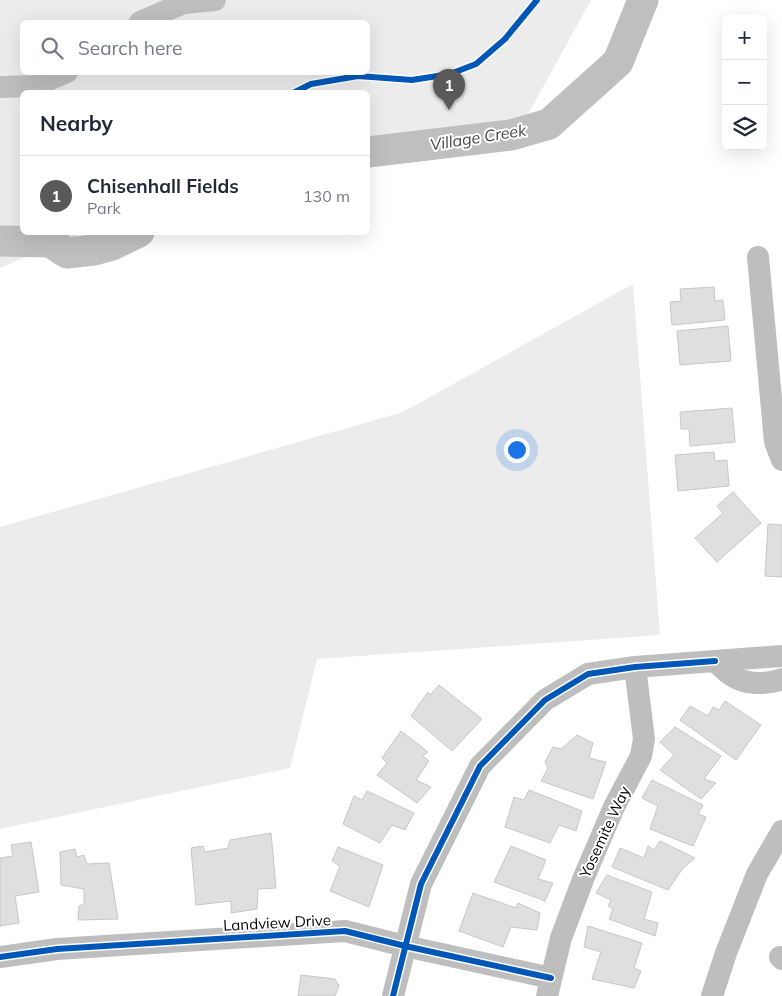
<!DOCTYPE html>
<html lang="en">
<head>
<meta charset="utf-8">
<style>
	:root { --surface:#fff; --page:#f6f6f7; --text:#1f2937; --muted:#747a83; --line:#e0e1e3; --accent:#595959 }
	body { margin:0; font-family:Mulish,sans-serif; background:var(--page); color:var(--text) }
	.controls { position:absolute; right:15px; top:15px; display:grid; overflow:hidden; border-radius:8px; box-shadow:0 5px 20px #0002 }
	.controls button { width:45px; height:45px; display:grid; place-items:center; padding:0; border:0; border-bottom:1px solid var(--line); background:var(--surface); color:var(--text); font:25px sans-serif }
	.you { position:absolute; left:516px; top:449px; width:18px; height:18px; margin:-12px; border:4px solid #fff; border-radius:50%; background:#1a73e8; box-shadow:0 0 0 8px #1a73e833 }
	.badge { display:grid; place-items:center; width:32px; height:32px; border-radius:50%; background:var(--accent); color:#fff; font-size:16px; font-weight:700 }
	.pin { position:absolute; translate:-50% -41px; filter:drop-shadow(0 1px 2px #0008) }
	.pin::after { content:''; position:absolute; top:26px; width:18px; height:15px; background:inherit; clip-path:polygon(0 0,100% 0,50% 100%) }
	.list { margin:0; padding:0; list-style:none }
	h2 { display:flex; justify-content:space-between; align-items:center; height:65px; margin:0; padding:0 20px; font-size:21px }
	h2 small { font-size:16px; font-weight:400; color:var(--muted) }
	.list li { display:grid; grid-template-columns:32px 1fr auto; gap:15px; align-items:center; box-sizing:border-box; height:80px; padding:0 20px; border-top:1px solid var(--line) }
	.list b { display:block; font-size:19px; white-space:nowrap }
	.list p { margin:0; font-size:16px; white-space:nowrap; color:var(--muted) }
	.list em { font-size:16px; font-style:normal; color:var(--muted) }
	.icon { flex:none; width:28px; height:28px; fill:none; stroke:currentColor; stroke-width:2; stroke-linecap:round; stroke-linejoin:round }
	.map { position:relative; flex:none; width:782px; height:996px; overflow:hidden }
	.search { position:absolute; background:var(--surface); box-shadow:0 5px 20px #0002; left:20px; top:20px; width:350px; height:55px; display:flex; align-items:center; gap:12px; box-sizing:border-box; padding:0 18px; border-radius:8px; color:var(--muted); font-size:19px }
	.panel { position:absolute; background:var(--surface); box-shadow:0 5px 20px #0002; left:20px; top:90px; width:350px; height:145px; border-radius:8px }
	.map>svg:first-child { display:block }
</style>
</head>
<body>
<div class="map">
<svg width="782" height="996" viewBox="0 0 782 996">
	<rect width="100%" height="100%" fill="#fff"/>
	<g fill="#ececec" fill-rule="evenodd">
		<path d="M0,0h591l-70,127 -153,27v-62h-346v140l60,1 -82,35zM22,22h346v50h-346z"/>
		<path d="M633,284l27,351 -343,24 -27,109 -290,61v-302l403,-115z"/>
	</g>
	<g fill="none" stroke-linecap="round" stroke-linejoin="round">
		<g stroke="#bfbfbf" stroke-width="31">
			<path d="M368,152l143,-17 38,-11 69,-62 25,-62"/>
			<path d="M0,241l50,1 17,11 27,-3 18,-5 27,-13"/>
		</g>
	</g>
	<g fill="#dfdfdf" stroke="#c7c7c7">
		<path d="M714,287l1,14 8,-1 2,20 -53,5 -2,-23 11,-1 -1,-12z"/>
		<path d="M728,326l3,35 -51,4 -3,-34z"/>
		<path d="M732,408l3,34 -45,4 -1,-17h-8l-1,-17z"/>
		<path d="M714,452l1,9 12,-1 2,26 -51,5 -3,-36z"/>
		<path d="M733,492l28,31 -44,39 -22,-24 28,-25 -6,-7z"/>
		<path d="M768,524l14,1v52l-17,-1z"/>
		<path d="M439,685l43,34 -30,32 -41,-35 17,-24 2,3z"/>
		<path d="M725,701l36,24 -25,35 -56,-40 10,-14 18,10 5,-9 6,3z"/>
		<path d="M675,727l46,29 -17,23 12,4 -15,16 -41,-29 14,-15 -14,-13z"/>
		<path d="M401,731l27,21 -5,4 6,5 -13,19 15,7 -14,16 -40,-28 10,-12 -5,-5z"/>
		<path d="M577,735l16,8 -4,15 17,4 -13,37 -52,-18 7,-13 -3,-6 8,-15 8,2z"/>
		<path d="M652,780l51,25 -5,9 8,3 -13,29 -43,-17 8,-23 -16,-8z"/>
		<path d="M529,790l53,21 -6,20 -17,-6 -9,18 -45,-16 9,-30 10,3z"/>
		<path d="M367,791l47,22 -9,17 -13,-5 -12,18 -37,-19 11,-28 8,4z"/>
		<path d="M271,833l5,55 -18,1 -1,20 -26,4v-12l-35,4 -5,-57 12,-2 2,6 23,-4 2,-8z"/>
		<path d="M660,841l35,17 -12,10 -15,22 -56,-23 8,-19 24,10 4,-12 6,4z"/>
		<path d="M31,842l8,50 -24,4 4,27 -19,3v-68l13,-2 -2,-11z"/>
		<path d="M511,846l35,14 -8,19 15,4 -8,18 -51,-19z"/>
		<path d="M338,847l45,18 -14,42 -39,-16 10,-25 -8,-5z"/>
		<path d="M75,849l2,8 7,-2 3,9 22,-1 9,56 -40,1 1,-14 5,-2v-15l-23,-4 -1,-33z"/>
		<path d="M607,875l45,17 -8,27 14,4 -3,13 -46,-17 4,-10 -5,-3 3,-6 -15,-7z"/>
		<path d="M473,893l43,15 2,-5 22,10 -3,17 -26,-3 -8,20 -44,-16z"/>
		<path d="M588,926l54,17 -8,25 7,3 -7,17 -42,-9 9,-27 -17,-5z"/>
		<path d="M301,975l34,4 4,7 -4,10h-37z"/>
	</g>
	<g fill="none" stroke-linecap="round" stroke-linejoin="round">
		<g stroke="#bebebe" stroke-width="22">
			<path d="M140,22l44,-19 31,-3"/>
			<path d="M0,87l35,-1 32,-14"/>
			<path d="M758,257l17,185 7,18"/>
			<path d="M782,656l-67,5c5,5 10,10 16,14 14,10 35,10 51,4"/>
			<path d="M0,957l57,-8 288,-18 60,15 146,32"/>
			<path d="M780,957l2,2"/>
			<path d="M393,996l28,-112 59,-118 65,-66 43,-26 47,-7 80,-6"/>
			<path d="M547,996l14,-58 23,-61 30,-70 27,-51 3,-17 -9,-72"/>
			<path d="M712,996l14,-43 31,-79 25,-43"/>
		</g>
		<defs>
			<g id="cycleway">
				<path d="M295,92l16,-8 47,-8 54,4 38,-6 26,-10 29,-25 32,-39"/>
				<path d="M0,957l57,-8 288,-18 60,15 146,32"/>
				<path d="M393,996l28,-112 59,-118 65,-66 43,-26 47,-7 80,-6"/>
			</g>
		</defs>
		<use href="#cycleway" stroke="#fff" stroke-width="9"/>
		<use href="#cycleway" stroke="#0057b8" stroke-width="6"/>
	</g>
	<g text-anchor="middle" stroke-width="4" stroke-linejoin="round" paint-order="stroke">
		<g font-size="15" fill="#000" stroke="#fff">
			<text transform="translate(605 832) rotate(-65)" y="5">Yosemite Way</text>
			<text transform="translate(277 923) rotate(-3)" y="5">Landview Drive</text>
		</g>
		<g font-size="16" font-style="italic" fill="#444" stroke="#fff">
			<text transform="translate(478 137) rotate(-9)" y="6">Village Creek</text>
		</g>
	</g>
</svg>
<div class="controls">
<button>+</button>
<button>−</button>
<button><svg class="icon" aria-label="layers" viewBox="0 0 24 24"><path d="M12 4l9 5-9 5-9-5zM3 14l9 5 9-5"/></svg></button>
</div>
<div class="you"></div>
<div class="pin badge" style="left:449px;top:110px">1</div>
<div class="search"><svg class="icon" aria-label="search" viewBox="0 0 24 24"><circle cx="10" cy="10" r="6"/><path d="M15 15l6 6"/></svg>Search here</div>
<section class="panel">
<h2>Nearby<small></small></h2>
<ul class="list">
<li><span class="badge">1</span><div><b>Chisenhall Fields</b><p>Park</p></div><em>130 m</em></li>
</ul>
</section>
</div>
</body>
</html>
